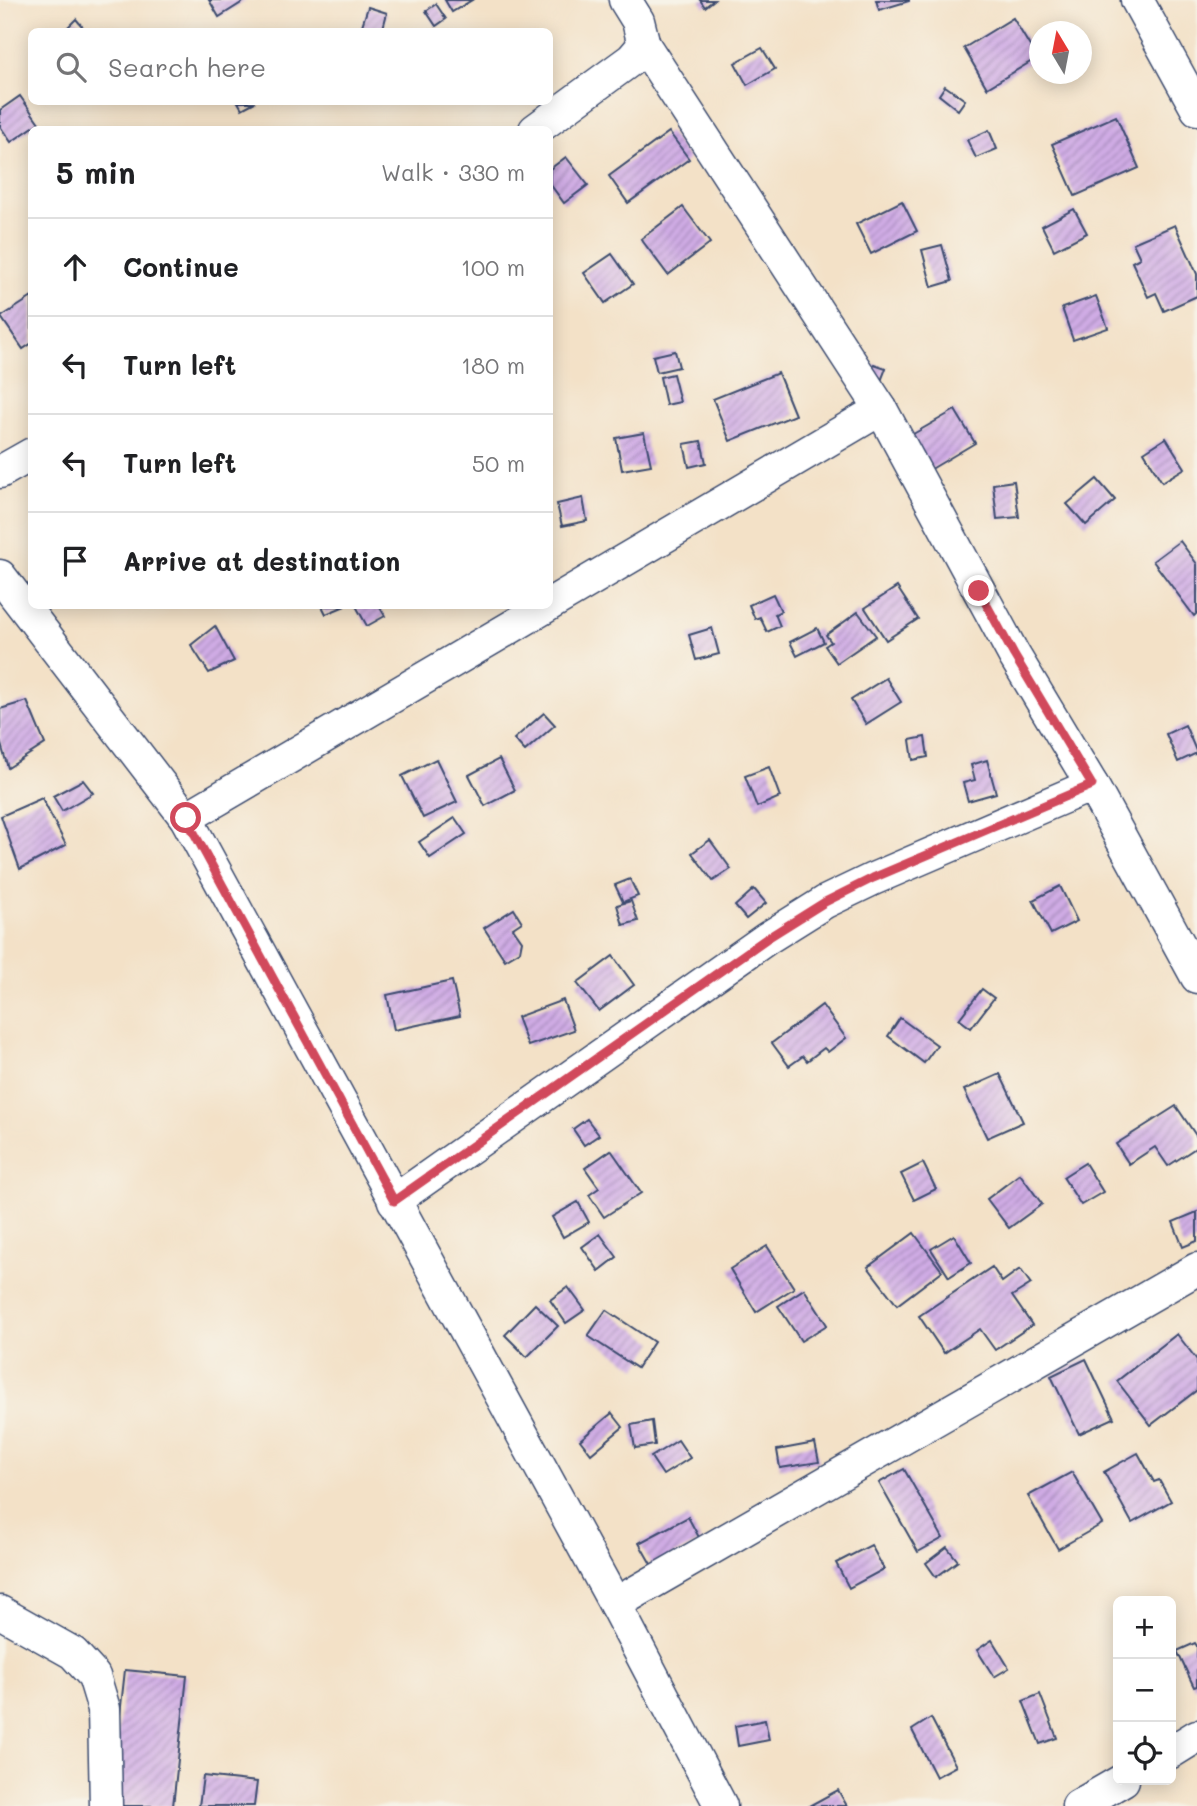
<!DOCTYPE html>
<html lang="en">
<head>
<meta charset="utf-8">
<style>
	:root { --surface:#fff; --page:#f2f2f2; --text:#202124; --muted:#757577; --line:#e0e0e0 }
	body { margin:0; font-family:Mali,sans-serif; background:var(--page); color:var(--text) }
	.controls { position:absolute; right:21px; bottom:21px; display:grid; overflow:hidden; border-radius:10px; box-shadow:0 4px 18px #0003 }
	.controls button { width:63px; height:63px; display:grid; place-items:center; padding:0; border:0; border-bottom:2px solid var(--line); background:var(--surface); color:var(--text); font:35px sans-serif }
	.compass { position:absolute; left:1029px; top:21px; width:63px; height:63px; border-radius:50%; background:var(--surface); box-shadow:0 4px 18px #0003; rotate:350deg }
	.stop { position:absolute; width:21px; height:21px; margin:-16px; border:5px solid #d1495b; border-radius:50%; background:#fff }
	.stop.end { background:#d1495b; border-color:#fff; box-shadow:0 2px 7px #0008 }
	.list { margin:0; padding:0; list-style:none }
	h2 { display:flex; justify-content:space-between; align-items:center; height:91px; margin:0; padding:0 28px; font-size:30px }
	h2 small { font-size:23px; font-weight:400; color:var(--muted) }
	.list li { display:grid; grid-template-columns:46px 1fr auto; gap:21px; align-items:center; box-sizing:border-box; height:98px; padding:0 28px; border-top:2px solid var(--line) }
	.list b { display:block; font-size:26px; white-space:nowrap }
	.list em { font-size:23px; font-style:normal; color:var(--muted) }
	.icon { flex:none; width:38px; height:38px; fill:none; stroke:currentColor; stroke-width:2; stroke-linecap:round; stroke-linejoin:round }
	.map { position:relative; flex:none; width:1197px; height:1806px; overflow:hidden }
	.search { position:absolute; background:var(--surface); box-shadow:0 4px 18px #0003; left:28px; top:28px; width:525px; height:77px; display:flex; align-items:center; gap:18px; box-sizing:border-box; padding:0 24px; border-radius:10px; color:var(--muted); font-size:26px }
	.panel { position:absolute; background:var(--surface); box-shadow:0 4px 18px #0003; left:28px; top:126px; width:525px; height:483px; border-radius:10px }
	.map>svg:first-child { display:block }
</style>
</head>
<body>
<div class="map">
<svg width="1197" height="1806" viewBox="0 0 1197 1806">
	<defs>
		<pattern id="building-hatch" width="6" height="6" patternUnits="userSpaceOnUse" patternTransform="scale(1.75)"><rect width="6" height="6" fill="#d0ace5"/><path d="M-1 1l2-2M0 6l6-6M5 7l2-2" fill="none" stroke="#a88cbd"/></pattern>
	</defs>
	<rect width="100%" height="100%" fill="#f7f3e8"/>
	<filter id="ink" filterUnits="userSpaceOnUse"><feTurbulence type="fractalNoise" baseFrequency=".0143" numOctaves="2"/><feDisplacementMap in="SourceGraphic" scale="14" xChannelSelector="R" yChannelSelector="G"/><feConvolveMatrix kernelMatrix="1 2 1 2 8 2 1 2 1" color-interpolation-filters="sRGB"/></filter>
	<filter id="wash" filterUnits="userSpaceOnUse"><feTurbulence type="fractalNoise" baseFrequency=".00686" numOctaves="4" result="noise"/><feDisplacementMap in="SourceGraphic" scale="28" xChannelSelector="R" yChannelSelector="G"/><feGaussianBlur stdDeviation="1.57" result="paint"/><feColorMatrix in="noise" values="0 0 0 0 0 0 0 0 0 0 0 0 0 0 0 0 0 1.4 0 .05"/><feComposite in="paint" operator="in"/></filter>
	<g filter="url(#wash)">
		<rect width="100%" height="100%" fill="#f3e1c7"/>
		<g id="blocks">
			<g fill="url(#building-hatch)">
				<path d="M209,0h37l-27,17z"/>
				<path d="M445,0h27l-20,12z"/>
				<path d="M700,0h14l-9,7z"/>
				<path d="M876,0h33v1l-30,9z"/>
				<path d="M436,4l10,15 -10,7 -10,-15z"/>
				<path d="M368,7l19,6 -5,19h-22z"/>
				<path d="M1013,18l24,40 -50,30 -23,-40z"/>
				<path d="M76,19l11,13h-24z"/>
				<path d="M762,48l13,21 -28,16 -12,-22z"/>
				<path d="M945,86l20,14 -7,10 -19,-15z"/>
				<path d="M20,96l19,27 -28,19 -11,-16v-16z"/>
				<path d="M238,102h17l-13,7z"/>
				<path d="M1116,116l23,52 -64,28 -23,-52z"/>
				<path d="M989,130l8,19 -21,9 -9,-18z"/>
				<path d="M669,132l20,27 -61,44 -19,-27z"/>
				<path d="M566,157l22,28 -24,18 -14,-19v-15z"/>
				<path d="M902,201l15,30 -46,23 -15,-30z"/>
				<path d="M683,207l27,36 -42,32 -27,-36z"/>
				<path d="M1074,209l13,24 -33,17 -12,-24z"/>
				<path d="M1175,225l22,49v22l-33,15 -8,-18 -8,4 -16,-35 8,-4 -7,-15z"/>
				<path d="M942,245l10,36 -20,6 -10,-37z"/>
				<path d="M612,254l21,30 -28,19 -21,-30z"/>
				<path d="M1096,296l12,32 -35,12 -11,-32z"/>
				<path d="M32,297v46l-9,6 -22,-32z"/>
				<path d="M675,351l4,16 -22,5 -4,-16z"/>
				<path d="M874,364l12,4 -5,13 -12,-4z"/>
				<path d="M778,373l17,42 -65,26 -17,-42z"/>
				<path d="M673,374l7,28 -14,3 -6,-28z"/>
				<path d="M955,410l20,33 -47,28 -20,-34z"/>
				<path d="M644,433l7,32 -29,5 -6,-32z"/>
				<path d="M1166,438l19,30 -23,14 -18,-30z"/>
				<path d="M701,441l5,22 -17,4 -5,-23z"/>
				<path d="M1097,479l18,21 -29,25 -19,-21z"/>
				<path d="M1014,481l5,36 -22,2 -4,-35z"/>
				<path d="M583,498l4,23 -25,5 -5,-22z"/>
				<path d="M1180,541l17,23v49l-3,3 -41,-55z"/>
				<path d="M897,587l21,32 -32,21 -21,-32z"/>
				<path d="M773,594l8,17 -6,3 5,12 -13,6 -7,-15 -5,2 -6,-14z"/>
				<path d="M322,606h23l-19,8z"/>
				<path d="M356,606h23l6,10 -18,10z"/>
				<path d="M858,612l18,24 -39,27 -12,-17 6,-4 -5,-7z"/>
				<path d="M215,626l19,35 -25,12 -18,-28z"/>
				<path d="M712,628l7,26 -23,6 -7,-25z"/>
				<path d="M817,628l7,14 -27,14 -7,-14z"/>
				<path d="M886,678l15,24 -35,22 -15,-24z"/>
				<path d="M27,701l18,43 -37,24 -8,-27v-32z"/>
				<path d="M544,713l11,12 -30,26 -11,-12z"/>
				<path d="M1185,725l12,28 -19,9 -12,-28z"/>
				<path d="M925,737l3,20 -15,3 -3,-20z"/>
				<path d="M436,759l21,43 -34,16 -21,-42z"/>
				<path d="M499,759l16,31 -30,16 -16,-31z"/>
				<path d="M987,760l9,33 -28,8 -5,-18 12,-3 -4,-15z"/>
				<path d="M769,767l11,30 -23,10 -12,-31z"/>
				<path d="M83,780l10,13 -31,18 -9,-15z"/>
				<path d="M42,798l24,47 -46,24 -19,-53z"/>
				<path d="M455,818l11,16 -36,24 -11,-16z"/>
				<path d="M710,840l21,29 -18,12 -21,-28z"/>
				<path d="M630,879l8,17 -15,6 -8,-17z"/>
				<path d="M1060,886l17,35 -26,13 -18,-34z"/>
				<path d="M754,889l12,14 -20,16 -11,-13z"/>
				<path d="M631,901l7,20 -15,4 -6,-20z"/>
				<path d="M514,909l8,13 -9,6 9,13 -2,10 -15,9 -21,-32z"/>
				<path d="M613,956l21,29 -35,26 -22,-28z"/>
				<path d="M452,981l8,35 -66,14 -7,-35z"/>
				<path d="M982,989l12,9 -23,30 -12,-9z"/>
				<path d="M563,1000l11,30 -46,16 -11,-29z"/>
				<path d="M822,1005l24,33 -18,14 -4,-4 -17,13 -4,-5 -14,10 -17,-23z"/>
				<path d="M900,1018l37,27 -13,18 -36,-27z"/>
				<path d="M1000,1074l23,48 -36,16 -23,-48z"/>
				<path d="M1176,1106l21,31v10l-29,19 -13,-19 -26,17 -13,-20z"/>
				<path d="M587,1119l12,16 -15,10 -11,-16z"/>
				<path d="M611,1150l30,43 -37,24 -15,-22 10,-7 -14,-20z"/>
				<path d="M923,1163l13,26 -22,11 -13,-26z"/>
				<path d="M1085,1163l18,29 -22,13 -18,-28z"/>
				<path d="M1020,1174l22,30 -33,24 -22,-29z"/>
				<path d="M578,1202l11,20 -26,15 -11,-20z"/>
				<path d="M1197,1212v29l-14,6 -10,-25z"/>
				<path d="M914,1233l28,38 -45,34 -29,-38z"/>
				<path d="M600,1234l17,23 -18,14 -17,-24z"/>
				<path d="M954,1235l17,28 -22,14 -18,-28z"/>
				<path d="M767,1246l27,42 -38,24 -26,-43z"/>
				<path d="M992,1267l10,15 18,-13 11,15 -19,12 20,29 -37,25 -15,-21 -36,24 -25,-37z"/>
				<path d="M568,1287l17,23 -19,13 -16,-23z"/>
				<path d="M804,1289l23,36 -26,16 -23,-35z"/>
				<path d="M535,1304l23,22 -31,31 -22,-22z"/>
				<path d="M606,1310l48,32 -17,26 -49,-32z"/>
				<path d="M1177,1334l20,26v30l-46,35 -34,-44z"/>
				<path d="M1086,1359l28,59 -35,16 -28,-58z"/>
				<path d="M612,1413l11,14 -32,27 -11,-14z"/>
				<path d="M652,1421l3,24 -20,3 -4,-23z"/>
				<path d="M678,1440l12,18 -27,17 -12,-18z"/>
				<path d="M815,1443l4,19 -39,6 -3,-18z"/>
				<path d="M1138,1453l16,29 5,-2 12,21 -39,22 -28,-51z"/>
				<path d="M904,1469l39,69 -25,14 -39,-69z"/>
				<path d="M1072,1472l30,52 -44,25 -30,-53z"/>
				<path d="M688,1517l13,24 -49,25 -13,-23z"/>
				<path d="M871,1545l13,24 -35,19 -13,-25z"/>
				<path d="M947,1547l11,14 -22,16 -10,-14z"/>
				<path d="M992,1640l17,28 -15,9 -17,-27z"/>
				<path d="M1195,1643l2,3v40l-3,1 -17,-36z"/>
				<path d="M125,1670l62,6 -14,130h-63z"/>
				<path d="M1040,1694l17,44 -17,6 -17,-43z"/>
				<path d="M931,1718l25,48 -20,11 -24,-47z"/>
				<path d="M765,1720l4,20 -31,6 -3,-20z"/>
				<path d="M203,1776l54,6 -3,24h-55z"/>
				<path d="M838,1790l9,16h-38z"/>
			</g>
		</g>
	</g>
	<g filter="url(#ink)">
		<use href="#blocks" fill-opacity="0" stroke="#3b4a6e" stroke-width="2"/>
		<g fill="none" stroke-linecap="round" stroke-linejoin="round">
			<defs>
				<g id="minor">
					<path d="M1137,0l60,109"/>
					<path d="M644,45l237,364 133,246 78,130 105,192"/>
					<path d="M535,130l97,-71 12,-14 -6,-24 -13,-21"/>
					<path d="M0,472l32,-18"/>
					<path d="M0,576l186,242 429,786 106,202"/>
					<path d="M550,604l331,-195"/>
					<path d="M186,818l361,-212"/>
					<path d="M394,1201l372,-262 59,-37 48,-23 219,-94"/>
					<path d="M615,1604l582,-335"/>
					<path d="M0,1612l73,41 21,23 10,33 2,97"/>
					<path d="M1171,1752l26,-16"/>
					<path d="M1078,1806l45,-26"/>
				</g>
			</defs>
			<use href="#minor" stroke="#3b4a6e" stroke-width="35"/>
			<use href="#minor" stroke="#fff" stroke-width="32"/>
		</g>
	</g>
	<g fill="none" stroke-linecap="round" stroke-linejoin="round" filter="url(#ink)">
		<path stroke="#d1495b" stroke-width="9" d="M186,818l208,383 372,-262 59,-37 48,-24 219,-93 -78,-130 -35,-64"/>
	</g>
</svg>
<div class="controls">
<button>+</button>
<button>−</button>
<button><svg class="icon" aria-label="locate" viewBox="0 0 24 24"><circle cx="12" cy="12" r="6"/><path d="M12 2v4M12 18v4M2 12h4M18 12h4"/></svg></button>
</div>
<svg class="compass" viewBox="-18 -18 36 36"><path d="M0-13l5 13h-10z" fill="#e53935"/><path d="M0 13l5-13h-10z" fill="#757577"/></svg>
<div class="stop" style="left:186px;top:818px"></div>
<div class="stop end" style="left:979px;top:591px"></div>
<div class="search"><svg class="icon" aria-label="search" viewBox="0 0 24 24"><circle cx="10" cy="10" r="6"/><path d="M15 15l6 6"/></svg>Search here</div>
<section class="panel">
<h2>5 min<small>Walk · 330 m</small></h2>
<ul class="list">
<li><svg class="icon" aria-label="ahead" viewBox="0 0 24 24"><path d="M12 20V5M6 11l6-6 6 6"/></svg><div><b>Continue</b></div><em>100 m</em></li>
<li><svg class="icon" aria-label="left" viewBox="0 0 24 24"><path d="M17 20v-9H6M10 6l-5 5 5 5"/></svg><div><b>Turn left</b></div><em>180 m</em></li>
<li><svg class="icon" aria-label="left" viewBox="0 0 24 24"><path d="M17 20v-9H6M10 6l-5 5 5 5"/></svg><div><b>Turn left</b></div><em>50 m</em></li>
<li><svg class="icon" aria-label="arrive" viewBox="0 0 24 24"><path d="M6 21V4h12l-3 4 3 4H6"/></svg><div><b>Arrive at destination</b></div></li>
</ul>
</section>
</div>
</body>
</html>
